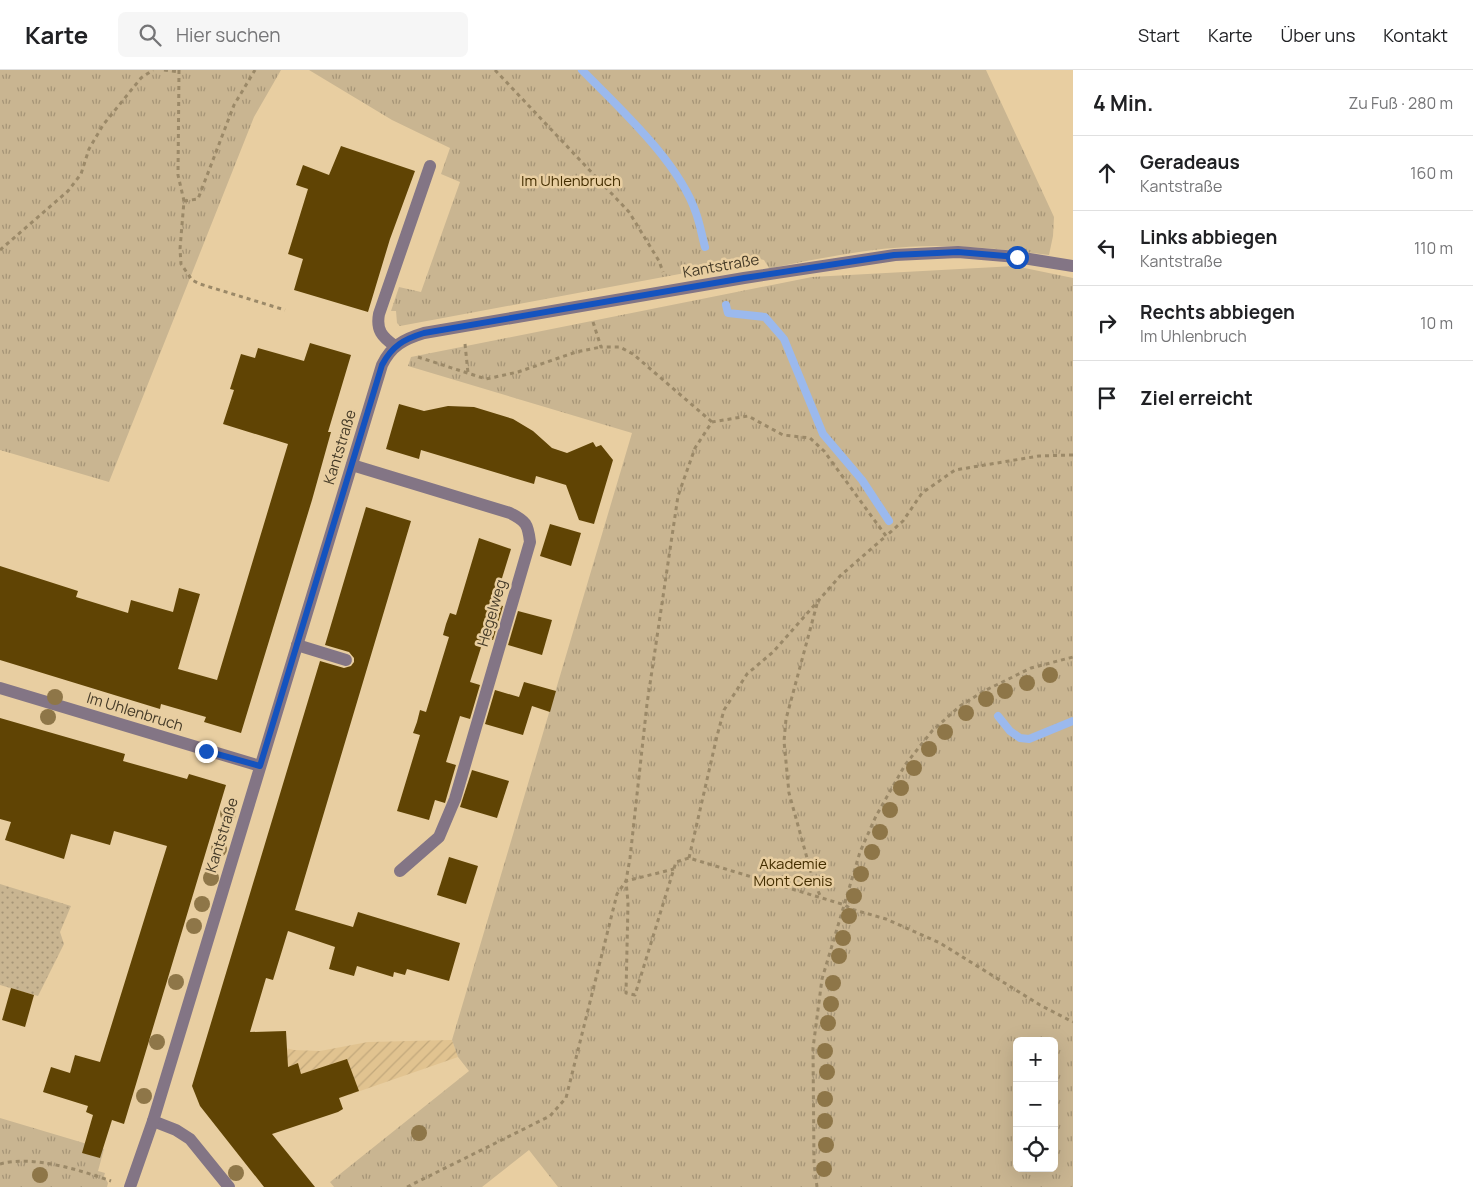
<!DOCTYPE html>
<html lang="de">
<head>
<meta charset="utf-8">
<style>
	:root { --surface:#fff; --page:#f6f6f6; --text:#202124; --muted:#757577; --line:#e0e0e0 }
	body { margin:0; font-family:Manrope,sans-serif; background:var(--page); color:var(--text) }
	.controls { position:absolute; right:15px; bottom:15px; display:grid; overflow:hidden; border-radius:8px; box-shadow:0 5px 20px #0002 }
	.controls button { width:45px; height:45px; display:grid; place-items:center; padding:0; border:0; border-bottom:1px solid var(--line); background:var(--surface); color:var(--text); font:25px sans-serif }
	.stop { position:absolute; width:15px; height:15px; margin:-11px; border:4px solid #1453bf; border-radius:50%; background:#fff }
	.stop.end { background:#1453bf; border-color:#fff; box-shadow:0 1px 5px #0008 }
	.list { margin:0; padding:0; list-style:none }
	h2 { display:flex; justify-content:space-between; align-items:center; height:65px; margin:0; padding:0 20px; font-size:21px }
	h2 small { font-size:16px; font-weight:400; color:var(--muted) }
	.list li { display:grid; grid-template-columns:32px 1fr auto; gap:15px; align-items:center; box-sizing:border-box; height:75px; padding:0 20px; border-top:1px solid var(--line) }
	.list b { display:block; font-size:19px; white-space:nowrap }
	.list p { margin:0; font-size:16px; white-space:nowrap; color:var(--muted) }
	.list em { font-size:16px; font-style:normal; color:var(--muted) }
	.icon { flex:none; width:28px; height:28px; fill:none; stroke:currentColor; stroke-width:2; stroke-linecap:round; stroke-linejoin:round }
	.map { position:relative; flex:none; width:1073px; height:1117px; overflow:hidden }
	header { display:flex; align-items:center; gap:30px; box-sizing:border-box; height:70px; padding:0 25px; background:var(--surface); border-bottom:1px solid var(--line) }
	header strong { font-size:24px }
	nav { display:flex; gap:28px; margin-inline-start:auto; font-size:18px }
	.search { width:350px; height:45px; background:var(--page); display:flex; align-items:center; gap:12px; box-sizing:border-box; padding:0 18px; border-radius:8px; color:var(--muted); font-size:19px }
	main { display:flex }
	aside { flex:1; background:var(--surface) }
	.map>svg:first-child { display:block }
</style>
</head>
<body>
<header>
<strong>Karte</strong>
<div class="search"><svg class="icon" aria-label="search" viewBox="0 0 24 24"><circle cx="10" cy="10" r="6"/><path d="M15 15l6 6"/></svg>Hier suchen</div>
<nav><a>Start</a><a>Karte</a><a>Über uns</a><a>Kontakt</a></nav>
</header>
<main>
<div class="map">
<svg width="1073" height="1117" viewBox="0 0 1073 1117">
	<defs>
		<pattern id="industrial-furrows" width="10" height="10" patternUnits="userSpaceOnUse" patternTransform="scale(1.25)"><rect width="10" height="10" fill="#e1c390"/><path d="M-1 1l2-2M0 10L10 0M9 11l2-2" fill="none" stroke="#c2a87c"/></pattern>
		<pattern id="grass-dots" width="8" height="8" patternUnits="userSpaceOnUse" patternTransform="scale(1.25)"><rect width="8" height="8" fill="#c9b591"/><path d="M2 2h.1M6 6h.1" fill="none" stroke="#a59476" stroke-width="1.8" stroke-linecap="round"/></pattern>
		<pattern id="park-tufts" width="24" height="20" patternUnits="userSpaceOnUse" patternTransform="scale(1.25)"><rect width="24" height="20" fill="#c9b591"/><path d="M3 7l-1-3M5 7V3M7 7l1-3M15 17l-1-3M17 17v-4M19 17l1-3" fill="none" stroke="#a59476"/></pattern>
	</defs>
	<rect width="100%" height="100%" fill="#e8cea1"/>
	<path fill="url(#industrial-furrows)" d="M452,970l6,17 -167,58 -3,-49 -20,-5 5,-16 21,5 26,1 48,-9z"/>
	<path fill="url(#grass-dots)" d="M0,814l71,22 -11,26 4,12 -26,52 -38,-11z"/>
	<g fill="url(#park-tufts)" fill-rule="evenodd">
		<path d="M0,0h281l-27,47 -145,365 -109,-32z"/>
		<path d="M309,0h677l68,147 -1,19 -4,19c-38,-5 -76,-9 -114,-9 -55,0 -109,11 -163,22h-3l-5,-8 -4,-1 -360,67 -3,-3 -1,-12h-5l8,-24 22,5 39,-110 -19,-8 9,-26 -58,-28z"/>
		<path d="M1015,196l58,12v909h-515l-29,-37 -47,37h-148l-4,-5 139,-111 -11,-14 -6,-17 180,-607 -224,-67 3,-9 401,-80zM1017,971h37v127h-37z"/>
		<path d="M0,1048l104,31 -6,22 7,2 -1,3 4,7 -1,4h-107z"/>
	</g>
	<g fill="none" stroke-linecap="round" stroke-linejoin="round">
		<g stroke="#9bb9ed" stroke-width="8">
			<path d="M582,0c38,39 97,92 114,143 4,11 6,23 9,34"/>
			<path d="M726,235l2,8 37,4 19,22 39,95 39,46 27,41"/>
			<path d="M998,646l12,15 10,7 9,1 44,-18"/>
		</g>
	</g>
	<g fill="#604404">
		<path d="M341,76l74,25 -25,68 -22,73 -74,-22 9,-31 -15,-5 20,-65 -12,-4 7,-20 26,10z"/>
		<path d="M310,273l41,12 -23,77h3l-19,68 -71,233 -37,-11 2,-5 -45,-13 -1,5 -160,-49v-94l78,25 -2,6 52,16 3,-13 42,12 6,-24 21,6 -22,75 39,11 71,-236 -65,-20 11,-34 -4,-1 11,-35 14,4 3,-10 46,13z"/>
		<path d="M399,334l25,7 24,-5 26,1 39,12 20,12 19,17 15,5 26,-11 3,5 5,-2 12,15 -19,64 -15,-4 -13,-35 -30,-9 -2,8 -113,-34 -2,9 -33,-10z"/>
		<path d="M366,437l45,14 -116,389 58,17 5,-15 102,31 -11,38 -42,-12 -2,6 -11,-3 -1,5 -36,-11 -3,10 -25,-7 6,-22 -47,-16 -15,49 -7,-2 -16,54 36,-1 2,36 10,-4 3,11 46,-15 12,32 -20,7 4,11 -5,3 -66,22 43,53h-51l-64,-81 -8,-20 128,-425 24,7 7,-2 3,-4v-4l-5,-6 -24,-7z"/>
		<path d="M550,454l31,9 -10,33 -31,-10z"/>
		<path d="M479,468l32,11 -17,55 9,2 -10,34 -9,-2 -14,44 10,3 -10,34 -10,-3 -14,46 10,3 -9,31 -2,7 -10,-3 -6,20 -32,-9 23,-76 -7,-2 4,-11 3,-12 6,2 23,-75 -6,-2 3,-11 4,-11 6,2z"/>
		<path d="M518,541l34,9 -10,35 -34,-10z"/>
		<path d="M524,612l32,9 -6,21 -18,-6 -9,29 -38,-11 10,-34 24,7z"/>
		<path d="M0,648l125,36 -2,7 64,18 2,-5 37,11 -102,339 -12,-4 -12,38 -18,-5 11,-38 -7,-3 2,-6 -45,-14 8,-25 19,6 5,-18 25,7 67,-216 -53,-15 -4,14 -39,-11 -7,25 -59,-19 6,-18 -11,-3z"/>
		<path d="M472,700l37,11 -12,37 -37,-11z"/>
		<path d="M449,787l29,9 -12,38 -29,-9z"/>
		<path d="M11,918l23,7 -9,32 -23,-7z"/>
	</g>
	<g fill="none" stroke-linecap="round" stroke-linejoin="round">
		<g stroke="#9b8968" stroke-width="3" stroke-dasharray="4 4" stroke-linecap="butt">
			<path d="M164,0l15,2"/>
			<path d="M179,0l-1,105 6,26 -4,48 1,15 11,16 8,4 85,26"/>
			<path d="M495,0l134,142 30,49 4,11"/>
			<path d="M184,131l14,-2 36,-94 21,-35"/>
			<path d="M0,180l68,-59 13,-17 8,-25 14,-24 38,-47 12,-8"/>
			<path d="M593,252l8,25h19l13,7 79,68"/>
			<path d="M465,274l3,29"/>
			<path d="M418,287l68,22 32,-7 58,-20 25,-5"/>
			<path d="M1073,385l-34,1 -84,14 -33,23 -19,28 -17,15 -62,-85 -14,-13 -27,-3 -35,-19 -36,6 -17,26 -17,48 -31,208 -17,154 -4,23 2,22 -2,90 9,2 41,-133 13,-4 156,47 6,4 35,10 54,24 100,62 33,17"/>
			<path d="M817,534l-31,115 -2,22 5,52 23,83 9,22"/>
			<path d="M689,788l28,-122 7,-26 23,-36 26,-22 67,-76 46,-40"/>
			<path d="M0,1094c33,-9 80,6 111,17"/>
			<path d="M407,1117l143,-71 16,-18 51,-204 9,-13 48,-12"/>
			<path d="M817,1117l-3,-24 -1,-115 9,-69 38,-127 16,-36 29,-51 27,-34 28,-25 24,-15 47,-23 42,-11"/>
		</g>
		<g stroke="#837585" stroke-width="12">
			<path d="M395,276c-13,-9 -19,-16 -16,-32l51,-148"/>
			<path d="M352,395l158,48c16,8 18,11 20,29l-75,257 -16,38 -39,34"/>
			<path d="M297,575l49,15"/>
			<path d="M0,618l260,78"/>
			<path d="M153,1051l23,9 14,9 39,48"/>
			<path d="M130,1117l23,-66 229,-756c9,-19 22,-26 42,-32l320,-55 151,-23 63,-3 59,5 56,9"/>
		</g>
	</g>
	<g fill="#8e7648">
		<circle cx="1050" cy="605" r="8"/>
		<circle cx="1027" cy="613" r="8"/>
		<circle cx="1005" cy="621" r="8"/>
		<circle cx="55" cy="627" r="8"/>
		<circle cx="986" cy="629" r="8"/>
		<circle cx="966" cy="643" r="8"/>
		<circle cx="48" cy="647" r="8"/>
		<circle cx="945" cy="662" r="8"/>
		<circle cx="929" cy="679" r="8"/>
		<circle cx="914" cy="698" r="8"/>
		<circle cx="901" cy="718" r="8"/>
		<circle cx="890" cy="740" r="8"/>
		<circle cx="228" cy="744" r="8"/>
		<circle cx="880" cy="762" r="8"/>
		<circle cx="219" cy="779" r="8"/>
		<circle cx="872" cy="782" r="8"/>
		<circle cx="861" cy="804" r="8"/>
		<circle cx="211" cy="808" r="8"/>
		<circle cx="854" cy="826" r="8"/>
		<circle cx="202" cy="834" r="8"/>
		<circle cx="849" cy="846" r="8"/>
		<circle cx="194" cy="856" r="8"/>
		<circle cx="843" cy="868" r="8"/>
		<circle cx="839" cy="886" r="8"/>
		<circle cx="176" cy="912" r="8"/>
		<circle cx="833" cy="913" r="8"/>
		<circle cx="831" cy="934" r="8"/>
		<circle cx="828" cy="953" r="8"/>
		<circle cx="157" cy="972" r="8"/>
		<circle cx="825" cy="981" r="8"/>
		<circle cx="827" cy="1002" r="8"/>
		<circle cx="144" cy="1026" r="8"/>
		<circle cx="825" cy="1029" r="8"/>
		<circle cx="825" cy="1051" r="8"/>
		<circle cx="419" cy="1063" r="8"/>
		<circle cx="826" cy="1075" r="8"/>
		<circle cx="824" cy="1099" r="8"/>
		<circle cx="236" cy="1103" r="8"/>
		<circle cx="40" cy="1105" r="8"/>
	</g>
	<g fill="none" stroke-linecap="round" stroke-linejoin="round">
		<path stroke="#1453bf" stroke-width="6" d="M206,681l54,15 122,-401c10,-19 22,-26 42,-32l320,-55 150,-23 64,-3 59,5"/>
	</g>
	<g text-anchor="middle" stroke-width="5" stroke-linejoin="round" paint-order="stroke">
		<g font-size="15" fill="#442e00" stroke="#e8cea1">
			<text x="571" y="116">Im Uhlenbruch</text>
			<text x="793" y="799">Akademie<tspan x="793" dy="17">Mont Cenis</tspan></text>
		</g>
		<g font-size="15" fill="#443a27" stroke="#e8cea1">
			<text transform="translate(721 196) rotate(-10)" y="5">Kantstraße</text>
			<text transform="translate(340 377) rotate(-73)" y="5">Kantstraße</text>
			<text transform="translate(492 543) rotate(-74)" y="5">Hegelweg</text>
			<text transform="translate(135 642) rotate(17)" y="5">Im Uhlenbruch</text>
			<text transform="translate(222 765) rotate(-73)" y="5">Kantstraße</text>
		</g>
	</g>
</svg>
<div class="controls">
<button>+</button>
<button>−</button>
<button><svg class="icon" aria-label="locate" viewBox="0 0 24 24"><circle cx="12" cy="12" r="6"/><path d="M12 2v4M12 18v4M2 12h4M18 12h4"/></svg></button>
</div>
<div class="stop" style="left:1017px;top:187px"></div>
<div class="stop end" style="left:206px;top:681px"></div>
</div>
<aside>
<h2>4 Min.<small>Zu Fuß · 280 m</small></h2>
<ul class="list">
<li><svg class="icon" aria-label="ahead" viewBox="0 0 24 24"><path d="M12 20V5M6 11l6-6 6 6"/></svg><div><b>Geradeaus</b><p>Kantstraße</p></div><em>160 m</em></li>
<li><svg class="icon" aria-label="left" viewBox="0 0 24 24"><path d="M17 20v-9H6M10 6l-5 5 5 5"/></svg><div><b>Links abbiegen</b><p>Kantstraße</p></div><em>110 m</em></li>
<li><svg class="icon" aria-label="right" viewBox="0 0 24 24"><path d="M7 20v-9h11M14 6l5 5-5 5"/></svg><div><b>Rechts abbiegen</b><p>Im Uhlenbruch</p></div><em>10 m</em></li>
<li><svg class="icon" aria-label="arrive" viewBox="0 0 24 24"><path d="M6 21V4h12l-3 4 3 4H6"/></svg><div><b>Ziel erreicht</b></div></li>
</ul>
</aside>
</main>
</body>
</html>
